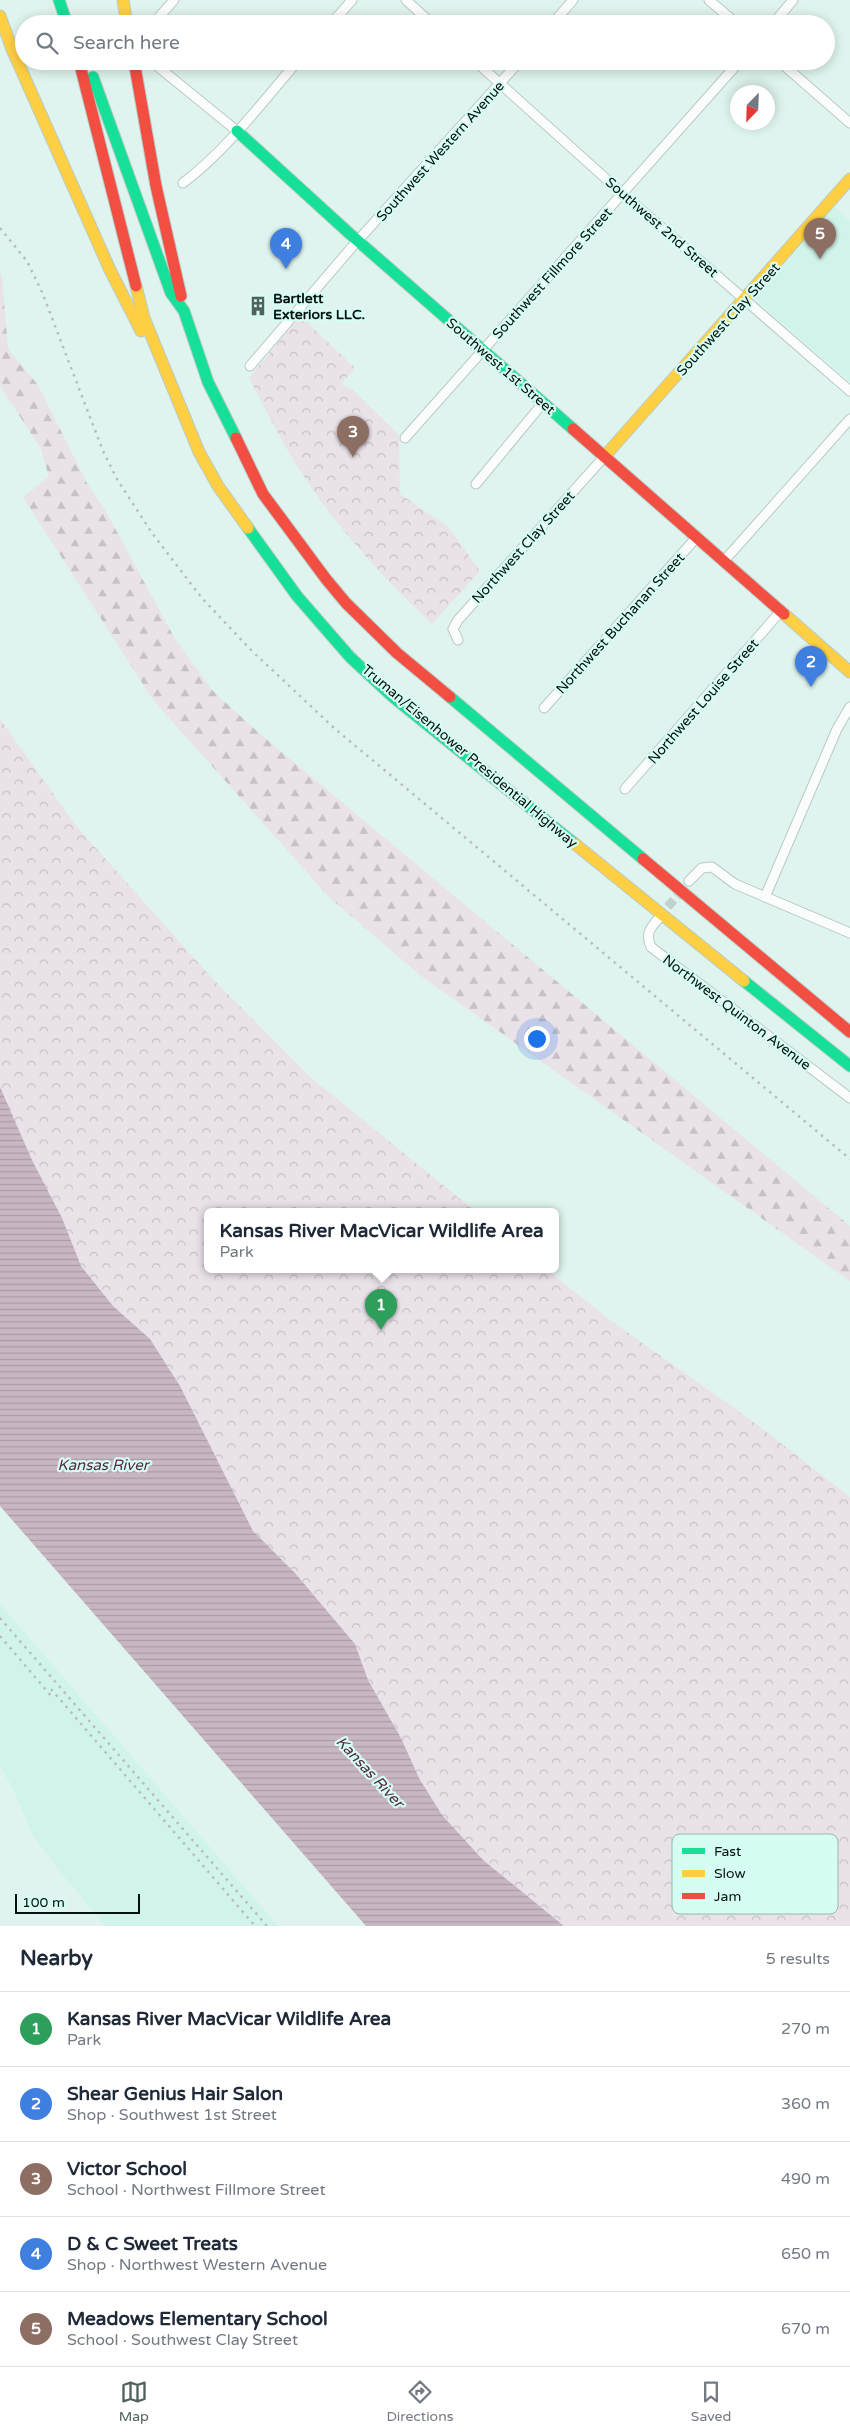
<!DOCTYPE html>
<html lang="en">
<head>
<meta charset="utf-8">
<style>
	:root { --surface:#fff; --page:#f6f6f7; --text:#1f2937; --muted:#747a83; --line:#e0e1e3; --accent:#51615d }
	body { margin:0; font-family:"Varela Round",sans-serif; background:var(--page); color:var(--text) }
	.compass { position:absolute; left:730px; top:85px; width:45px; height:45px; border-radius:50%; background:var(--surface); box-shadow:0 2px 12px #0003; rotate:203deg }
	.scale { position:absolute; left:15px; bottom:12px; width:125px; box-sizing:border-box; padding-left:5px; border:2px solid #05120f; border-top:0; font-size:14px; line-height:18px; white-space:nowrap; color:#05120f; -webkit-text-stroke:4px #d6fdf2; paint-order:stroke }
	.you { position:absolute; left:536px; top:1038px; width:18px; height:18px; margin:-12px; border:4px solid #fff; border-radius:50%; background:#1a73e8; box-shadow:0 0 0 8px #1a73e833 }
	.badge { display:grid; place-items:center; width:32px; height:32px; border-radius:50%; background:var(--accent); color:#fff; font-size:16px; font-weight:700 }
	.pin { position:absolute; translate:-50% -41px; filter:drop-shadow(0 1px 2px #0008) }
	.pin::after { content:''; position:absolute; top:26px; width:18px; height:15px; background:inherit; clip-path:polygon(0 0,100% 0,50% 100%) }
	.popup { position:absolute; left:204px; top:1208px; width:355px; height:65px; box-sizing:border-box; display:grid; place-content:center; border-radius:8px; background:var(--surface); filter:drop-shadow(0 1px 4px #0005); font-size:16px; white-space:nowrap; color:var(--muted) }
	.popup b { font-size:19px; color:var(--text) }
	.popup::after { content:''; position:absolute; left:50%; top:100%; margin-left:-10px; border:10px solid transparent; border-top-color:var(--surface) }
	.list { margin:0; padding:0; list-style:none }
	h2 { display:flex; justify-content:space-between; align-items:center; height:65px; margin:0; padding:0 20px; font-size:21px }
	h2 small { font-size:16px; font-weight:400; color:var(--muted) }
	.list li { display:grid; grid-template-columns:32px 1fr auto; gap:15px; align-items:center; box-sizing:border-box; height:75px; padding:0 20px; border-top:1px solid var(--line) }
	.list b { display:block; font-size:19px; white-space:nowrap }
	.list p { margin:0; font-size:16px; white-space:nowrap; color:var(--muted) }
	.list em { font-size:16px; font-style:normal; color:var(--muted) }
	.icon { flex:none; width:28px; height:28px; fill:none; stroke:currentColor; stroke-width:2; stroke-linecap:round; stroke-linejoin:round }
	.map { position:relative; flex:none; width:850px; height:1926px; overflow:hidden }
	.search { position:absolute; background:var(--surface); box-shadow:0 2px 12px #0003; left:15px; right:15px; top:15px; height:55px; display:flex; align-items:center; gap:12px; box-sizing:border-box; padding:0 18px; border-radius:28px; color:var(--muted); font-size:19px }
	.sheet { height:440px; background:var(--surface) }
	nav { display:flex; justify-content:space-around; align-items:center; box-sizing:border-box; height:70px; border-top:1px solid var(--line); background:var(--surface); font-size:14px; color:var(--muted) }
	nav a { display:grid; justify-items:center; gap:2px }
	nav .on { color:var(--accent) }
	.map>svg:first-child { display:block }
</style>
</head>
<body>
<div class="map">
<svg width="850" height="1926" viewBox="0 0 850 1926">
	<defs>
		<pattern id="forest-firs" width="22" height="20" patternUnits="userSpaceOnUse" patternTransform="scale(1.25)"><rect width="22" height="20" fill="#e9e2e9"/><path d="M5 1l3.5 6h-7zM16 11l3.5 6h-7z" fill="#c6c1c7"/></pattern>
		<pattern id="park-crowns" width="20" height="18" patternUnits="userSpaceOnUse" patternTransform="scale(1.25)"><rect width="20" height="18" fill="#e9e2e9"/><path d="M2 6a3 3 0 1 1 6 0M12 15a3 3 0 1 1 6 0" fill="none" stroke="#c6c1c7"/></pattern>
		<pattern id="water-rules" width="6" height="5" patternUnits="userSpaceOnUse" patternTransform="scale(1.25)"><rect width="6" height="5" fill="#c9b6c3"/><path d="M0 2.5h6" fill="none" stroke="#ab9ba6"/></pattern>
	</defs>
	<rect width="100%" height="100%" fill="#dff4ee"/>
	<g fill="#d0f4eb">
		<path d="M834,207l16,14v161l-92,-80 -2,-5z"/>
		<path d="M0,1604l240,278 38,44h-172l-40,-47 -32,-42 -23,-52 -11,-18z"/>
	</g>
	<path fill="url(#forest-firs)" d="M0,272l2,7 6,70 30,36 50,100 17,25 69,127 38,53 47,43 591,493v55l-429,-305 -92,-79 -176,-197 -130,-203 26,-20 -8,-28 -41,-63z"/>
	<g fill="url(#park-crowns)">
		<path d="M298,318l9,4 48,46 -14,16 13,7 45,44 1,59 48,33 32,44 -48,53c-45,-43 -88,-88 -123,-140 -23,-33 -41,-70 -60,-106z"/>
		<path d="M0,719l77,108 134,150 99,100 165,134h-268v58h339l64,51 145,103 95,74v429h-286l-81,-66 -41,-45 -23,-37 -18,-40 -33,-58 -13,-36 -60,-71 -42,-42 -73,-145 -30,-47 -37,-33 -32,-40 -19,-48 -30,-58 -32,-73z"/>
	</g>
	<path fill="url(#water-rules)" d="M0,1087l32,73 30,58 19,48 32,40 37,33 30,47 73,145 42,42 60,71 13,36 33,58 18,40 23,37 41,45 81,66h-198l-366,-420z"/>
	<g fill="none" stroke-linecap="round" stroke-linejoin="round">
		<path stroke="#bed2cd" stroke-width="9" stroke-dasharray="9 4.5" stroke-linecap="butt" d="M659,917l24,-28"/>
		<defs>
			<g id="street">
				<path d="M406,0l26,24"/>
				<path d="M709,0l28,24"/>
				<path d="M153,24l21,-24"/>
				<path d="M331,24l21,-24"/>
				<path d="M552,24l21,-24"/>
				<path d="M773,24l20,-24"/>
				<path d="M151,61l86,70"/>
				<path d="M475,61l148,133 227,197"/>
				<path d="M779,61l71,62"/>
				<path d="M183,183c44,-33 79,-81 115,-122"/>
				<path d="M250,366l102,-119 168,-186"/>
				<path d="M405,438l335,-377"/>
				<path d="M476,484l67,-81"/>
				<path d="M724,561l126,-142"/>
				<path d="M458,640l-5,-11 5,-9 146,-163"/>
				<path d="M544,708l152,-170"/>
				<path d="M625,789l155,-177"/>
				<path d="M689,881l13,-13 10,-1 23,17 115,49"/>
				<path d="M765,897l72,-168 13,-22"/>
				<path d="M659,918c-9,10 -14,16 -8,29l199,151"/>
			</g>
			<g id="fast">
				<path d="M59,0l8,24"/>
				<path d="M93,77l78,216 13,18 24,71 28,56"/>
				<path d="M237,131l113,103 223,195"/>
				<path d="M248,528l49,68 53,61 43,40 182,147"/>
				<path d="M450,697l193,162"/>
				<path d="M744,981l106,85"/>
			</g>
			<g id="slow">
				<path d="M123,0l4,24"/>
				<path d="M0,16l12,33 98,221 31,61"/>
				<path d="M136,286l8,32 55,134 19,34 30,42"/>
				<path d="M604,457l246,-278"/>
				<path d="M784,614l66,58"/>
				<path d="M575,844l169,137"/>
			</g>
			<g id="jam">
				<path d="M79,61l57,225"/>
				<path d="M134,61l22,125 25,110"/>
				<path d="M573,429l211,185"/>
				<path d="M236,438l27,56 63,85 20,24 51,50 53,44"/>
				<path d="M643,859l207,173"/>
			</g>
		</defs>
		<use href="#street" stroke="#bacac6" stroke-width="11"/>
		<use href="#fast" stroke="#bacac6" stroke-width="13"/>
		<use href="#slow" stroke="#bacac6" stroke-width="13"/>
		<use href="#jam" stroke="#bacac6" stroke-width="13"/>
		<use href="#street" stroke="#fafdfc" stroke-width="9"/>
		<use href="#fast" stroke="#16e098" stroke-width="11"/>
		<use href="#slow" stroke="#ffcf43" stroke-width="11"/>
		<use href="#jam" stroke="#f24e42" stroke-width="11"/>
		<g stroke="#b9bebd" stroke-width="2.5" stroke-dasharray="2.5 5" stroke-linecap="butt">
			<path d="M0,228l27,33 15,31 61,159 14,28 35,54 49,64 49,52 84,79 516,431"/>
			<path d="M0,1618l267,308"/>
			<path d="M0,1636l52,61"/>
			<path d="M51,1689l204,237"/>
		</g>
	</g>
	<defs>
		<symbol id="building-bare" viewBox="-9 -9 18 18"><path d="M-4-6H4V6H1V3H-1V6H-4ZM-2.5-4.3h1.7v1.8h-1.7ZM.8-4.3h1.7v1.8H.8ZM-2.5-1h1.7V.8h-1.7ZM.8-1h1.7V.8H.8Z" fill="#51615d" stroke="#d6fdf2" stroke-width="2.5" paint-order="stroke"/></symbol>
	</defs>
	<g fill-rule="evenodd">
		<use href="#building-bare" x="244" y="292" width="28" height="28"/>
	</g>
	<g text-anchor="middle" stroke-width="4.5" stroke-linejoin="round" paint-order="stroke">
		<g font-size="14" fill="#05120f" stroke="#d6fdf2">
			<text transform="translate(440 151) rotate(-48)" y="5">Southwest Western Avenue</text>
			<text transform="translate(662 227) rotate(41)" y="5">Southwest 2nd Street</text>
			<text transform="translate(552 273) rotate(-48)" y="5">Southwest Fillmore Street</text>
			<text transform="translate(728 319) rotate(-48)" y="5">Southwest Clay Street</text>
			<text transform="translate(501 366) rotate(41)" y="5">Southwest 1st Street</text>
			<text transform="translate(523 547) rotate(-48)" y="5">Northwest Clay Street</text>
			<text transform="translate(620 623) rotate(-48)" y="5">Northwest Buchanan Street</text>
			<text transform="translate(703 701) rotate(-49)" y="5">Northwest Louise Street</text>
			<text transform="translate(470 756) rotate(40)" y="5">Truman/Eisenhower Presidential Highway</text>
			<text transform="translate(737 1012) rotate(37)" y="5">Northwest Quinton Avenue</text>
		</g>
		<g font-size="14" font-weight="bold" fill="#05120f" stroke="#d6fdf2" text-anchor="start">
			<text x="273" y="303">Bartlett<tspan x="273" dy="16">Exteriors LLC.</tspan></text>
		</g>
		<g font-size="15" font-style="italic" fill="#572947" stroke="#d6fdf2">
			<text x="103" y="1470">Kansas River</text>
			<text transform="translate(370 1772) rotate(47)" y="5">Kansas River</text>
		</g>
	</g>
	<rect x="672" y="1834" width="166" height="80" rx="8" fill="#d6fdf2" stroke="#97b6ae" stroke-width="1"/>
	<rect x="682" y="1848" width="23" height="6" fill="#16e098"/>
	<rect x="682" y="1870" width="23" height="7" fill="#ffcf43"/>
	<rect x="682" y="1893" width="23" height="6" fill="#f24e42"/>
	<g font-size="14" fill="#05120f">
		<text x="714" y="1856">Fast</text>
		<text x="714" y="1878">Slow</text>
		<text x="714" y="1901">Jam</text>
	</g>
</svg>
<svg class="compass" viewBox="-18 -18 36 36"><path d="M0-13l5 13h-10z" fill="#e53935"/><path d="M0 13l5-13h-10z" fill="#747a83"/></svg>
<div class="scale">100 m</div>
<div class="you"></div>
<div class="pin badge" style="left:381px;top:1330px;background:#2e9e5b">1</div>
<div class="popup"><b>Kansas River MacVicar Wildlife Area</b>Park</div>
<div class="pin badge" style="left:811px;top:687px;background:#3f7fe0">2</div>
<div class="pin badge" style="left:353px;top:457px;background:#8d6e63">3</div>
<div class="pin badge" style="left:286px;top:269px;background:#3f7fe0">4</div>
<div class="pin badge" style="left:820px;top:259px;background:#8d6e63">5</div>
<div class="search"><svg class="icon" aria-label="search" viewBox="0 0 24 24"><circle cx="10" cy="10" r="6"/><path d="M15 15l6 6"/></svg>Search here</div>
</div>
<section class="sheet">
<h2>Nearby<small>5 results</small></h2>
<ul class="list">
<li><span class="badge" style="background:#2e9e5b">1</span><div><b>Kansas River MacVicar Wildlife Area</b><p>Park</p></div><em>270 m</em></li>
<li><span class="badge" style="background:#3f7fe0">2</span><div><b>Shear Genius Hair Salon</b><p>Shop · Southwest 1st Street</p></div><em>360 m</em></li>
<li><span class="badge" style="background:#8d6e63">3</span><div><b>Victor School</b><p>School · Northwest Fillmore Street</p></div><em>490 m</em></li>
<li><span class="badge" style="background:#3f7fe0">4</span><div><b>D &amp; C Sweet Treats</b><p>Shop · Northwest Western Avenue</p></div><em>650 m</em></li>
<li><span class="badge" style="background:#8d6e63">5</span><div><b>Meadows Elementary School</b><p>School · Southwest Clay Street</p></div><em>670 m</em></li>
</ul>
</section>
<nav>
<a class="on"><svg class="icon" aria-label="map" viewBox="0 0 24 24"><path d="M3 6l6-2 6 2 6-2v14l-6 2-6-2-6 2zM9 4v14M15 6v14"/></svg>Map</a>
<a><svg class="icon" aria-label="directions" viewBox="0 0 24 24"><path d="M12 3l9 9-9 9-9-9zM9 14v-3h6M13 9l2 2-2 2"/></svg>Directions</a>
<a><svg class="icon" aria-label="saved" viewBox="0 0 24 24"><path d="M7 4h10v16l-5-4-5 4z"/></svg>Saved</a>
</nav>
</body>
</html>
